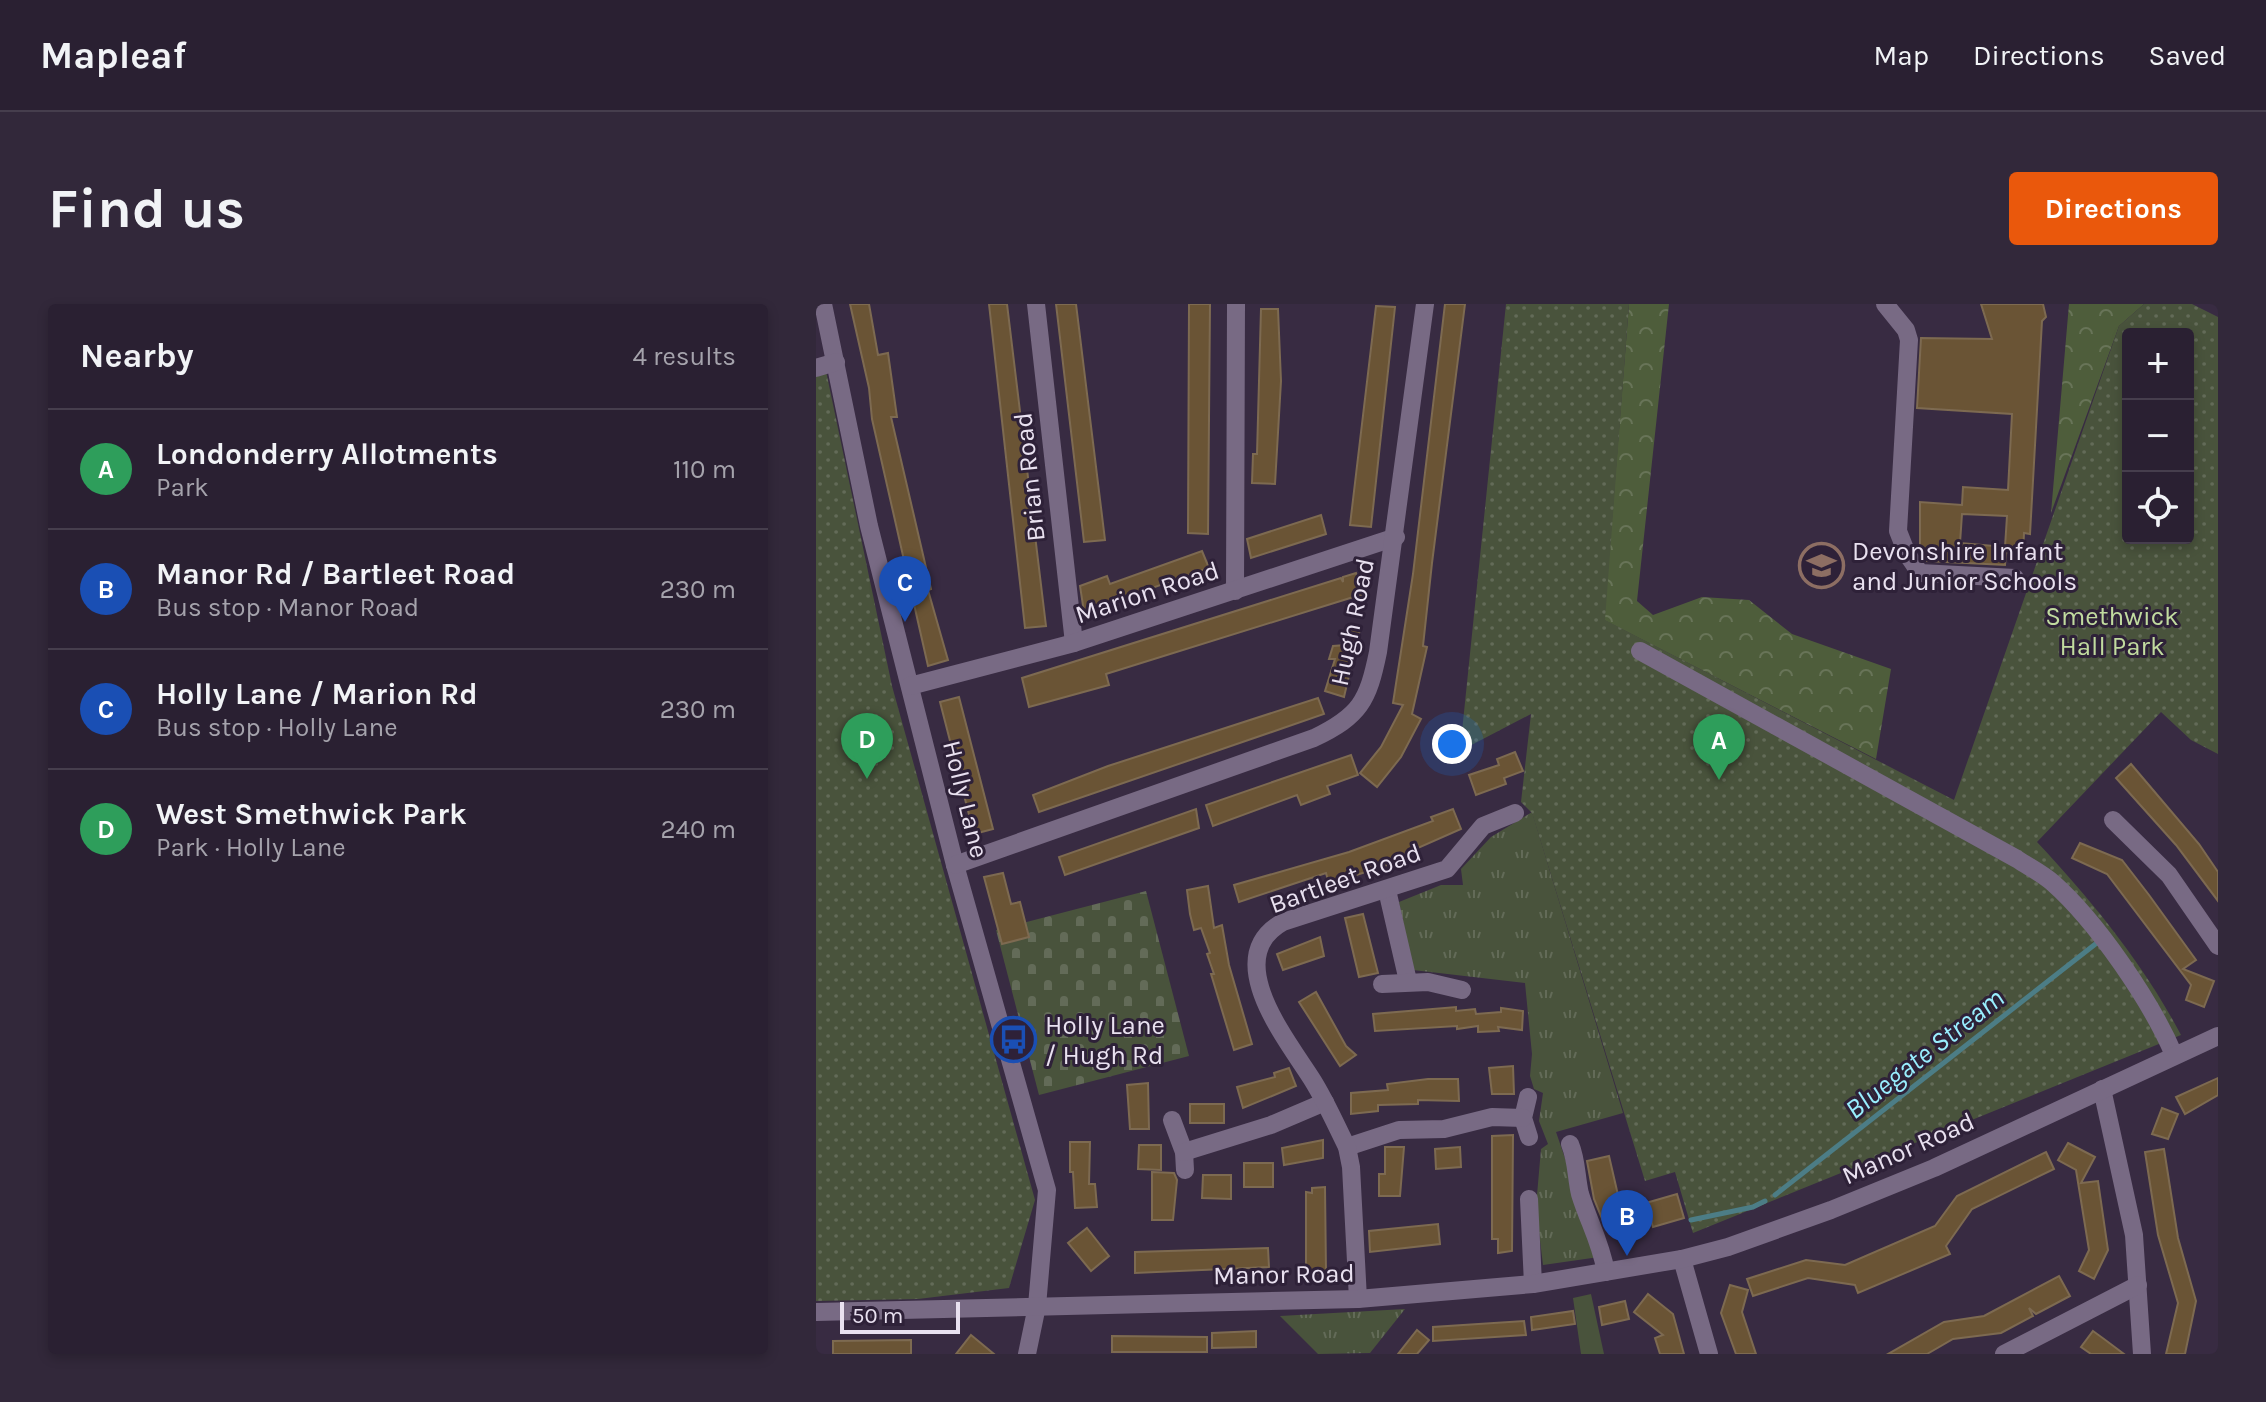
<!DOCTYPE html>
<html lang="en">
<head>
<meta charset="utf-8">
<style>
	:root { --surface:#2a2032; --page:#32283a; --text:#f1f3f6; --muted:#a5a3ac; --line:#463e4d; --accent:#ea580c }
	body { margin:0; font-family:Karla,sans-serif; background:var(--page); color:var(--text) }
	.controls { position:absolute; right:24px; top:24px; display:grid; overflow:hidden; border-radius:8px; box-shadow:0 4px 12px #0003 }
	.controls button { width:72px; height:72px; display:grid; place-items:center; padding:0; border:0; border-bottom:2px solid var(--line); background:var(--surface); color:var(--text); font:40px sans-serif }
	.scale { position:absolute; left:24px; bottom:20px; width:120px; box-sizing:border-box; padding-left:8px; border:4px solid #e9e1f0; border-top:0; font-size:22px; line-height:28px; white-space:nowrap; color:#e9e1f0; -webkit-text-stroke:6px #2e2138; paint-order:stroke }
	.you { position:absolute; left:636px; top:440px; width:28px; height:28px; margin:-20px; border:6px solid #fff; border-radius:50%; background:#1a73e8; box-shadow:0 0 0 12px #1a73e833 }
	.badge { display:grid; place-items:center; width:52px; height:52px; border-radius:50%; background:var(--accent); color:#fff; font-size:26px; font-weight:700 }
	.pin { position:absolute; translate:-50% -66px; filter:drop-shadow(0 2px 4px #0008) }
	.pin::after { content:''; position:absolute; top:42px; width:28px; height:24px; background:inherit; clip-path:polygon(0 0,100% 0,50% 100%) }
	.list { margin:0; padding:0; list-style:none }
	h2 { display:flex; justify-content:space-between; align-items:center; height:104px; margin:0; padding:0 32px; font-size:34px }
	h2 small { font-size:26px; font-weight:400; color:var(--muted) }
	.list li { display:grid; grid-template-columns:52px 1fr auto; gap:24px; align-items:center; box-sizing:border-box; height:120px; padding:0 32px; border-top:2px solid var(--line) }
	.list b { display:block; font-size:30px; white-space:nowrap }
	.list p { margin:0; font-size:26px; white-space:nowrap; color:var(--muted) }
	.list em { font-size:26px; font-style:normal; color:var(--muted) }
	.icon { flex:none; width:44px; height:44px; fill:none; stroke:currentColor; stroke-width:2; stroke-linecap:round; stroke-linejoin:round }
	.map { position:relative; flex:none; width:1402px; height:1050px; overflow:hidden; border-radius:8px }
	header { display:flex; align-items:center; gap:48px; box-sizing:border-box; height:112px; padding:0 40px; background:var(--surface); border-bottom:2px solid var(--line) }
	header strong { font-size:38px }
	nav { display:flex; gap:44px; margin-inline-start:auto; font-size:28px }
	.intro { display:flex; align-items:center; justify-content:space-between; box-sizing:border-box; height:192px; padding:0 48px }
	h1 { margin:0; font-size:56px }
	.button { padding:20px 36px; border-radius:8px; background:var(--accent); color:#fff; font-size:28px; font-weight:700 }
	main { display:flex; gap:48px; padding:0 48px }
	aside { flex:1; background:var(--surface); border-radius:8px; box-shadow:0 4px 12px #0003 }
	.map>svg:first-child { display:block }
</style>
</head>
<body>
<header>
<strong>Mapleaf</strong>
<nav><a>Map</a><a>Directions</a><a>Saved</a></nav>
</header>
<div class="intro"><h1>Find us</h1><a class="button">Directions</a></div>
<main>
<aside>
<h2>Nearby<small>4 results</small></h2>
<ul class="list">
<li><span class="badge" style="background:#2e9e5b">A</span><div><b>Londonderry Allotments</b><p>Park</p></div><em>110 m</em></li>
<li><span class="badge" style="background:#1a4fb4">B</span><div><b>Manor Rd / Bartleet Road</b><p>Bus stop · Manor Road</p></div><em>230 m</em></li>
<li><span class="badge" style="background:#1a4fb4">C</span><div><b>Holly Lane / Marion Rd</b><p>Bus stop · Holly Lane</p></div><em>230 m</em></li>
<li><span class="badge" style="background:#2e9e5b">D</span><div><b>West Smethwick Park</b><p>Park · Holly Lane</p></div><em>240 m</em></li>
</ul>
</aside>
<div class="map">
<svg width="1402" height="1050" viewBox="0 0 1402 1050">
	<defs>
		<pattern id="grass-tufts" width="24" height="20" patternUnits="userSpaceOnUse" patternTransform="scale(2)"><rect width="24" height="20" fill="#49533c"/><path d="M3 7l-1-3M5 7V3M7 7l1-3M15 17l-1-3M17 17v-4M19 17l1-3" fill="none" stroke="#636b58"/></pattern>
		<pattern id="forest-crowns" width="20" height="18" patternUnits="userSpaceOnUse" patternTransform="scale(2)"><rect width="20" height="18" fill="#4e5d3b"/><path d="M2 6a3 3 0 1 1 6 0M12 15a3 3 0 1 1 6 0" fill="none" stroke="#687458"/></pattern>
		<pattern id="cemetery-stones" width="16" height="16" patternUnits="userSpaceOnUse" patternTransform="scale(2)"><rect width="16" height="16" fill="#49533c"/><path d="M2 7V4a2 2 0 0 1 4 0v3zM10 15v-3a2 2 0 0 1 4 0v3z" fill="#636b58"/></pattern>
		<pattern id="park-dots" width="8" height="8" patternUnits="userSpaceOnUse" patternTransform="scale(2)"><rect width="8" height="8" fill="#49533c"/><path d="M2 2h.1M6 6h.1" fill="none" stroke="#636b58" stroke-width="1.8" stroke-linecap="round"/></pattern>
	</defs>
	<rect width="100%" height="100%" fill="#382b42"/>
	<g fill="url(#grass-tufts)">
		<path d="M716,508l91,301 -67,19 43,125 -56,8 -7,-58 5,-58 7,-5 -9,-23 4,-28 -9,-4 -4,-13 2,-22 -7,-71 -112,-13 -14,-68 42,-17h22l-2,-16 30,-32z"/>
		<path d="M589,1005l-35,44 -52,1 -38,-38z"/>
	</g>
	<g fill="url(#forest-crowns)">
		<path d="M813,0h40l-32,297 16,14 49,-18 47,3 43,34 99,35 -15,90 -272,-139z"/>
		<path d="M1253,0h75l-25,22 -68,187z"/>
	</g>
	<path fill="url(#cemetery-stones)" d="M330,587l43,165 -150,39 -43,-165z"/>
	<g fill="url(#park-dots)" fill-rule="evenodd">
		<path d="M690,0h123l-24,316 349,180 165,-474 25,-22h48l26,13v437l-27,-14 -30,-28 -124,130c56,60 106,121 144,193l-488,198 -18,-61 -30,9 -113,-368 -11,-11 10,-88 -71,37zM1312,30h60v204h-60z"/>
		<path d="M10,67l66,315 143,514 -26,88 -91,11 -102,2v-927z"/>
	</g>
	<path fill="#49533c" d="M775,990l13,60h-23l-8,-56z"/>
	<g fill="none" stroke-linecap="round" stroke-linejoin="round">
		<g stroke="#4c7d86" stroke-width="5">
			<path d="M959,891l323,-253"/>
			<path d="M875,916l62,-13 12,-6"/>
		</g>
	</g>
	<g fill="#6a5435" stroke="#7d6a51" stroke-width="2" fill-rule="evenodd">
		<path d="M34,0h19l9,51 10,-2 9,64h-6l40,172 -3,1 20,70 -20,6 -56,-247 -3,-31z"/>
		<path d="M173,0h18l39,322 -21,2z"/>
		<path d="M240,0h20l29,236 -21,2z"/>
		<path d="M373,0h21l-2,230 -20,-1z"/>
		<path d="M629,0h20l-33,259 -9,83 4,1 -15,67 9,5 -20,38 -24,30 -17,-14 21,-26 22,-42 -10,-2 20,-129z"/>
		<path d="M1165,0h62l3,13 -4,4 -12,213 -6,-1 -1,21 -17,-1 -1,12 -78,-4 -7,-9v-50l42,3 1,-18 45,3 4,-76 -95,-6 4,-70 71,1zM1146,210l45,2 -2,31 -45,-4z"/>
		<path d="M560,2l19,1 -24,220 -21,-2z"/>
		<path d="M445,5h17l3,72 -6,103 -23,-1 1,-29h4z"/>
		<path d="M505,211l5,19 -75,24 -4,-19z"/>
		<path d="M386,247l7,17 -125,44 -4,-26 27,-10 3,8z"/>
		<path d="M540,269l7,21 -257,80 3,11 -80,22 -7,-29 319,-100 2,4v-5z"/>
		<path d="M544,325l-16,68 -19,-6 10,-32h-6l4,-13 13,-1v-15z"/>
		<path d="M143,393l34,132 -19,5 -34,-132z"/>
		<path d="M502,394l6,16 -285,98 -6,-17 75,-29z"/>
		<path d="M699,448l8,19 -19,7 2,6 -30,11 -7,-20 30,-10 -2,-6z"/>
		<path d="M535,451l7,20 -31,11 3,8 -29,11 -4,-10 -84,31 -7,-21z"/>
		<path d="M1315,460l68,80 19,28v29l-42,-56 -60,-67z"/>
		<path d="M380,505l3,19 -134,47 -6,-18z"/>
		<path d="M637,505l8,20 -66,29 1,4 -67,22 -3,-11 -87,29 -5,-17 115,-33 84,-31 -2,-4z"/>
		<path d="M1264,539l42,17 27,35 47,65 -13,9 31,12 -10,26 -18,-7 5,-15 -84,-111 -35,-16z"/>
		<path d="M187,569l8,31 9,-2 9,35 -27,7 -18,-67z"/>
		<path d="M392,582l6,42 8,-3 7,40 23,79 -18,6 -23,-76h3l-7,-20 3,-1 -9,-25 -7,2 -4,-16 -3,-24z"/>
		<path d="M547,610l15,59 -19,4 -14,-59z"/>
		<path d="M504,633l4,19 -41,14 -6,-16z"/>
		<path d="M500,688l30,54 10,9 -16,11 -41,-64z"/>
		<path d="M640,703v4l19,-2 1,5 25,-2v-4l22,3 -1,19 -24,-3 1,4 -21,1v-6l-21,3v-3l-82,5 -2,-17z"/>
		<path d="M697,762l1,28h-22l-3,-26z"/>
		<path d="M473,764l7,18 -53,22 -6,-21 38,-10 -1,-4z"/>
		<path d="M1402,774v17l-33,19 -9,-17z"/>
		<path d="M612,775h30l1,22 -41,-1v4l-40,1v6l-27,3v-21l37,-3 -1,-6z"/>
		<path d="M332,779l1,46h-19l-3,-44z"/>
		<rect x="374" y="800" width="34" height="19"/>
		<path d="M1346,804l16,6 -10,25 -16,-5z"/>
		<path d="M697,831l-1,116 -14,2v-14h-6v-103z"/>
		<path d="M507,836v18l-39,7 -2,-17z"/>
		<path d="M254,838h20l-1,42h6l2,23 -22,1 -2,-36h-3z"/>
		<path d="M1252,839l27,14 -14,26 17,-2 10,69 -14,29 -15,-8 10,-21 -13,-80 -18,-10z"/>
		<path d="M323,841h22v25l-23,-1z"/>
		<path d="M569,843h19l-4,49h-21v-22h6z"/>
		<path d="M644,843l1,20 -25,2 -1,-20z"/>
		<path d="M1348,845l14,89 18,63 -11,53h-19l12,-51 -20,-68 -13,-83z"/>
		<path d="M1230,848l8,17 -82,40 -26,37 4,8 -92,39 -3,-8 -47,-7 -55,18 -6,-17 59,-19 39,5 90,-39 22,-30z"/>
		<path d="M793,852l15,65 -19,5 -11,-27 -7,-38z"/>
		<rect x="428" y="859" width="29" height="24"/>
		<path d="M336,868l22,1 3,7 -4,40h-21z"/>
		<path d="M387,871h28v24l-29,-1z"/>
		<path d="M509,883l1,86 -20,2v-83l6,1v-5z"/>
		<path d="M861,890l7,24 -31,9 -7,-24z"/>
		<path d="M622,920l2,20 -70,8 -1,-21z"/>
		<path d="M271,924l22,28 -18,15 -23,-28z"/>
		<path d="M452,944l1,19 -134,6v-21z"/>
		<path d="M1243,972l11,20 -34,18 -7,-6 4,8 -32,17 -48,6 -26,15h-39l56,-32 40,-6z"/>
		<path d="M914,981l18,5 -6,22 14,42h-20l-15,-41z"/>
		<path d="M832,990l25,20 11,40h-24l-5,-16 8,-3 -29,-23z"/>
		<path d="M809,997l4,18 -27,6 -3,-18z"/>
		<path d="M757,1007l2,13 -43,6 -1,-13z"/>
		<path d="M708,1017l2,14 -93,6v-14z"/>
		<path d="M601,1026l12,10 -12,14h-19z"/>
		<path d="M440,1027v16l-44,1v-15z"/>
		<path d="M1277,1027l11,8 20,15h-33l-10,-7z"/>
		<path d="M155,1031l23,19h-38z"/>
		<path d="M296,1032l95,1v15h-95z"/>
		<path d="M95,1036v14h-78v-13z"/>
	</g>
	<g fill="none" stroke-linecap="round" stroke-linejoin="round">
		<g stroke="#786a84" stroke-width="18">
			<path d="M7,0l46,222 86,339 92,325 -10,116 -10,48"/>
			<path d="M220,0l38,339"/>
			<path d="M1069,0l21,26 3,10 -11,191 9,23 13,19 95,5"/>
			<path d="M0,64l20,-6"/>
			<path d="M419,287l1,-287"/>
			<path d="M824,347l377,208c12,8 26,15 36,24 44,39 98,118 121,172"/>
			<path d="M94,382l164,-43 322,-106"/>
			<path d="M1297,516l56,55 49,71"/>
			<path d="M139,561l359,-127c46,-22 54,-37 64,-86l47,-348"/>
			<path d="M571,586l21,91"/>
			<path d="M566,680l46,-2 34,8"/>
			<path d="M1286,785l32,146 8,119"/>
			<path d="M712,793l-5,21 6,19"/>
			<path d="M356,816l12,32 1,18"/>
			<path d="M754,840c7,17 6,33 10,50 9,29 20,46 26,78"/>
			<path d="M531,843l52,-17 45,-1 48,-12 31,1"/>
			<path d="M368,848l87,-27 54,-23"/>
			<path d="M713,895l4,85"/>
			<path d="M866,955l27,95"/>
			<path d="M542,995l-7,-132 -4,-20c-11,-22 -21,-45 -34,-66 -25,-40 -94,-123 -30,-159l164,-53 36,-43 32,-13"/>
			<path d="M0,1008l542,-13 175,-15 149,-25 46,-12 103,-37 103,-42 284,-132"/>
			<path d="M1188,1050l134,-69"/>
		</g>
	</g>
	<defs>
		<symbol id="school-ring" viewBox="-11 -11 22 22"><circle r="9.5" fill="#2e2138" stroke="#8d6e63" stroke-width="1.5"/><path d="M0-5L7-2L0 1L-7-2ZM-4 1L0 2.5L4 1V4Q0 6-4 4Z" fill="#8d6e63"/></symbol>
		<symbol id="bus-ring" viewBox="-11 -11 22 22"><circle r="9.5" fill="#2e2138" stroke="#1a4fb4" stroke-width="1.5"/><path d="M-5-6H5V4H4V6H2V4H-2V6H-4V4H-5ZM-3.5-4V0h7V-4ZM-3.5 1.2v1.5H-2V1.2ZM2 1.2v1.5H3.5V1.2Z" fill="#1a4fb4"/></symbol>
	</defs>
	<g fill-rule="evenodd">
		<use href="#school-ring" x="980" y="236" width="51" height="51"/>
		<use href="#bus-ring" x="172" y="710" width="51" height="51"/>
	</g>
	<g text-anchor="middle" stroke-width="6" stroke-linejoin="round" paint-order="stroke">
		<g font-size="26" fill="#e9e1f0" stroke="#2e2138">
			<text transform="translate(213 173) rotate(-96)" y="9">Brian Road</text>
			<text transform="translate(331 288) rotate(-18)" y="9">Marion Road</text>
			<text transform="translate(536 318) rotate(-78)" y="9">Hugh Road</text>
			<text transform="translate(150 495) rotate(76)" y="9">Holly Lane</text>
			<text transform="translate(529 574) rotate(-20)" y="9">Bartleet Road</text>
			<text transform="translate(1092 844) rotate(-24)" y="9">Manor Road</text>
			<text transform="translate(468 970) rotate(-1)" y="9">Manor Road</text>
		</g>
		<g font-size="26" fill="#e9e1f0" stroke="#2e2138" text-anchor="start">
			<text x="1036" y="256">Devonshire Infant<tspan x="1036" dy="30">and Junior Schools</tspan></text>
			<text x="229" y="730">Holly Lane<tspan x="229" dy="30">/ Hugh Rd</tspan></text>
		</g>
		<g font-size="26" fill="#c1db9f" stroke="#2e2138">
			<text x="1296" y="321">Smethwick<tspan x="1296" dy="30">Hall Park</tspan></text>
		</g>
		<g font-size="28" font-style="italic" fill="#99eefe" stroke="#2e2138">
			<text transform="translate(1108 749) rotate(-38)" y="10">Bluegate Stream</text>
		</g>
	</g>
</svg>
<div class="controls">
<button>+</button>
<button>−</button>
<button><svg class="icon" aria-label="locate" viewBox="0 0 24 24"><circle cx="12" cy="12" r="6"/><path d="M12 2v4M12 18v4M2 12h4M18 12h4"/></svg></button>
</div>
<div class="scale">50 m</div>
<div class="you"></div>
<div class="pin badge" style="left:903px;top:476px;background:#2e9e5b">A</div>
<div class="pin badge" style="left:811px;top:952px;background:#1a4fb4">B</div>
<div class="pin badge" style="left:89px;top:318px;background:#1a4fb4">C</div>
<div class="pin badge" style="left:51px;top:475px;background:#2e9e5b">D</div>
</div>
</main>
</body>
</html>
